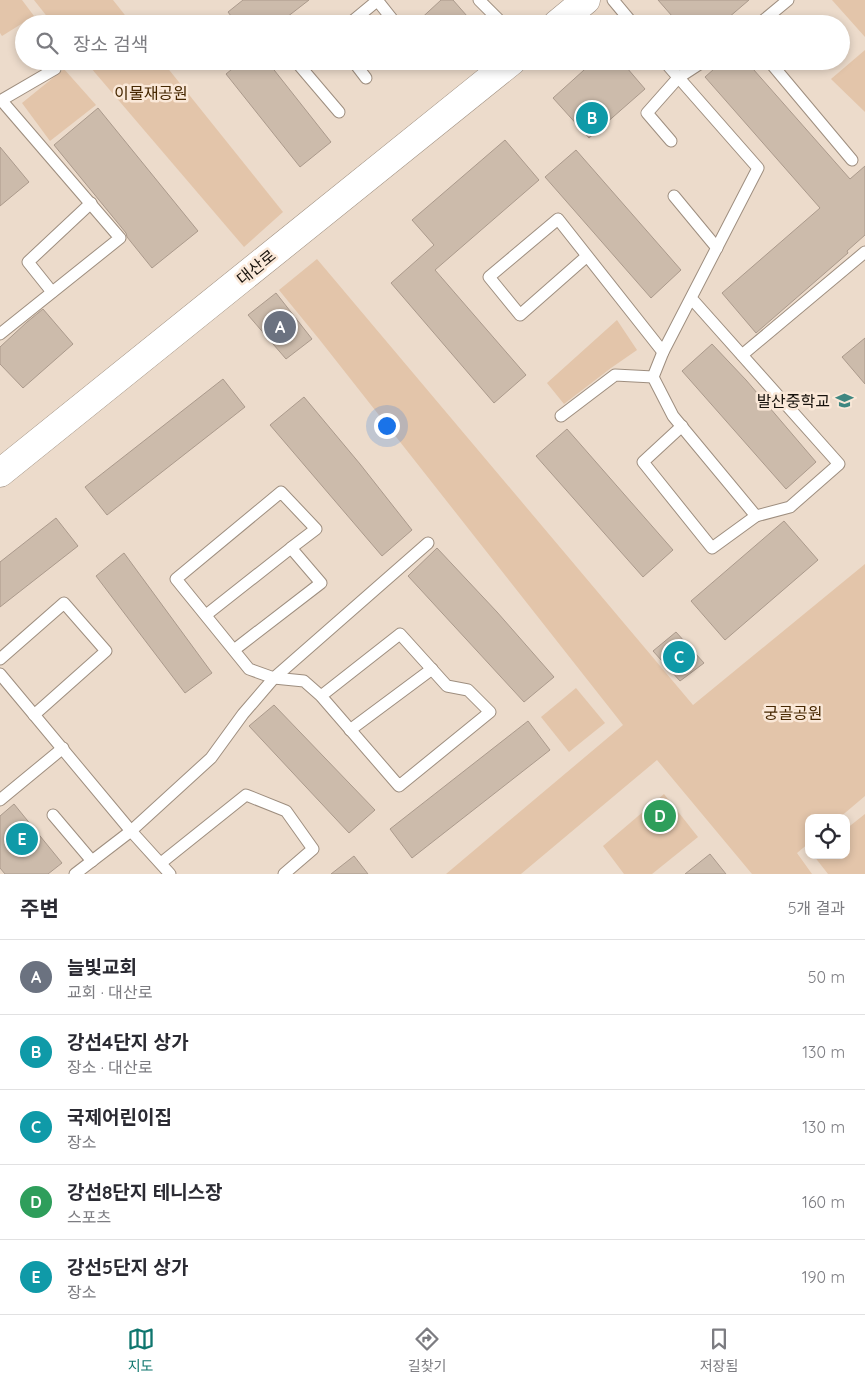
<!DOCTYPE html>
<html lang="ko">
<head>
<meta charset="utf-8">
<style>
	:root { --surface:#fff; --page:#f7f7f7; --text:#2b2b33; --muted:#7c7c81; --line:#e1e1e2; --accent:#0f766e }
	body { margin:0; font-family:Quicksand,"Noto Sans KR",sans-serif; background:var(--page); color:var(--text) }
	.controls { position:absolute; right:15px; bottom:15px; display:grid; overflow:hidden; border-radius:10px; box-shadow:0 2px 8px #0003 }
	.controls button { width:45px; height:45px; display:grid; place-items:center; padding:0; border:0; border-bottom:1px solid var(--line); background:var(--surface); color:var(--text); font:25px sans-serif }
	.you { position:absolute; left:386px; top:425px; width:18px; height:18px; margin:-12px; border:4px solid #fff; border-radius:50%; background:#1a73e8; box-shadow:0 0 0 8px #1a73e833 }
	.badge { display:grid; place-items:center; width:32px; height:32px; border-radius:50%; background:var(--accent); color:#fff; font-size:16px; font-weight:700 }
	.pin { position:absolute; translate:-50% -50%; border:2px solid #fff; box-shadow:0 1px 5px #0006 }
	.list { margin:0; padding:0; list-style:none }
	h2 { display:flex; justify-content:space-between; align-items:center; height:65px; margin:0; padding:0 20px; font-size:21px }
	h2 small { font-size:16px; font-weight:400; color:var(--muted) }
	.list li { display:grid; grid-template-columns:32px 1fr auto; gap:15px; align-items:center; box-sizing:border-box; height:75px; padding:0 20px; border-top:1px solid var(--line) }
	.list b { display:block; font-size:19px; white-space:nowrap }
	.list p { margin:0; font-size:16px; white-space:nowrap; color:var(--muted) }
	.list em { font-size:16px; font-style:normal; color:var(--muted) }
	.icon { flex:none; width:28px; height:28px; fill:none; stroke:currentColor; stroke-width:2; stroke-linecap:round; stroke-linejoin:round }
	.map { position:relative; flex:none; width:865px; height:874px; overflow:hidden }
	.search { position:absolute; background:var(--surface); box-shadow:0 2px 8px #0003; left:15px; right:15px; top:15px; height:55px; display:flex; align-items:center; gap:12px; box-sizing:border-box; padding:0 18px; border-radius:28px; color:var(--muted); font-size:19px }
	.sheet { height:440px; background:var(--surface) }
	nav { display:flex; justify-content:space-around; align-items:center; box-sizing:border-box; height:70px; border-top:1px solid var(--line); background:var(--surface); font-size:14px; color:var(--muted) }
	nav a { display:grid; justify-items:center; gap:2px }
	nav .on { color:var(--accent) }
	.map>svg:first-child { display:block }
</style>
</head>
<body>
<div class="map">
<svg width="865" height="874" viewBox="0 0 865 874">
	<rect width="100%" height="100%" fill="#ecdbcb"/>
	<g fill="#e3c5aa">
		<path d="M0,0h22l12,16 -32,20 -2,-3z"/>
		<path d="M34,0h79l19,24h-79z"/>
		<path d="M832,0h33v37z"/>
		<path d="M865,50v62l-34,-33z"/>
		<path d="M85,61h77l121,151 -39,35z"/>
		<path d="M64,69l32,36 -46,36 -28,-38z"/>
		<path d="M317,259l376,446 172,-141v232l-26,22h-30v25l-12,10 15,21h-60l-95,-114 -136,114h-75l177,-149 -304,-386 -40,-49z"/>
		<path d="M617,320l20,30 -26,18 -47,36 -17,-21z"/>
		<path d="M576,688l29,35 -36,29 -28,-35z"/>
		<path d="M664,794l34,43 -46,37h-28l-21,-28z"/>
		<path d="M865,814v60h-37l-14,-18 1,-1h31v-26z"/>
	</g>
	<g fill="#ccbbab" stroke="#ab9a8c">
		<path d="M243,0h66l-31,24h-41l-9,-12z"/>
		<path d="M441,0h12l21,24h-59z"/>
		<path d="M658,0h91l-28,24h-42z"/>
		<path d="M242,61h25l64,81 -31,25 -74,-93z"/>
		<path d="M594,61h27l24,28 -56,49 -36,-40z"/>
		<path d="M723,61h23l104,118 15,-13v69l-18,16 1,2 -92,80 -34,-40 98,-85 -115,-131z"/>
		<path d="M98,108l100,123 -46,37 -25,-31 -1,-4 -72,-88z"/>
		<path d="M505,140l34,40 -104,90 91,105 -32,28 -103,-120 43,-38 -22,-25z"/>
		<path d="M0,147l29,35 -29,24z"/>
		<path d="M576,150l105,120 -30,28 -106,-121z"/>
		<path d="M276,293l36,46 -26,20 -38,-44z"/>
		<path d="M43,309l30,35 -50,44 -23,-24v-17l27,-25z"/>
		<path d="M865,338v46l-23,-27z"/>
		<path d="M712,344l34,36 70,82 -30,27 -104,-118z"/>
		<path d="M223,379l22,28 -138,108 -22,-28z"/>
		<path d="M304,397l56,67 52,66 -30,26 -112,-131z"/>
		<path d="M567,429l106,121 -30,27 -107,-121z"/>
		<path d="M56,518l22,28 -78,61v-45z"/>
		<path d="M784,521l34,39 -93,80 -34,-39z"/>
		<path d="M437,548l60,64 57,65 -30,25 -116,-126z"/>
		<path d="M124,553l88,120 -27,20 -89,-117z"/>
		<path d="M676,632l28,31 -24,18 -27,-30z"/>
		<path d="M274,705l101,105 -26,23 -100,-107z"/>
		<path d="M528,721l22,29 -138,108 -22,-29z"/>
		<path d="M14,804l48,59 -14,11h-43l-5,-6v-52z"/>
		<path d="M710,854l16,20h-41z"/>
		<path d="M354,856l14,18h-37z"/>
	</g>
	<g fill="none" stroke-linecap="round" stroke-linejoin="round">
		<defs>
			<g id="service">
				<path d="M377,0l19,24"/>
				<path d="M479,0l24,24"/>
				<path d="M613,0l20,24"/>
				<path d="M349,24l29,-24"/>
				<path d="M759,24l29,-24"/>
				<path d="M304,61l-5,4 40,47"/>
				<path d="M353,61l13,17"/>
				<path d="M664,61l94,107 -95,184 -10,25 20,39 83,100 34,-9 49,-43 -148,-166"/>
				<path d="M769,61l83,99"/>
				<path d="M0,101l55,-32"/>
				<path d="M671,141l-24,-28 31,-35 26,-17"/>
				<path d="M674,196l43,52"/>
				<path d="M587,256l-67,59 -31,-38 69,-58 105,133"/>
				<path d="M52,292l-24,-30 63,-59"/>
				<path d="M0,334l120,-96 -118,-137"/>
				<path d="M742,355l123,-103"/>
				<path d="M561,416l54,-41 38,2"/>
				<path d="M682,426l-39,36 69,86 44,-32"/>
				<path d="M206,615l85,-67"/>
				<path d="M234,650l87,-67 -30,-35 25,-19 -35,-37 -105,87 73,90 25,9 30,3 17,15 78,90 91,-74 -22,-22 -21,-4 -47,-52 -79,62"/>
				<path d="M0,659l64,-56 42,48 -72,64"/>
				<path d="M0,674l131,157 39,43"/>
				<path d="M350,730l82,-61"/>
				<path d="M0,800l63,-52"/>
				<path d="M53,815l39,46"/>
				<path d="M161,863l85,-68 40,16 27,38 -29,25"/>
				<path d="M75,874l56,-43 80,-73 32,-44 31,-36 154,-135"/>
			</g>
			<g id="secondary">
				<path d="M557,24l29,-24"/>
				<path d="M0,473l512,-412"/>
			</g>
		</defs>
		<use href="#service" stroke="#9e8e7f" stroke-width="13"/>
		<use href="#secondary" stroke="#9e8e7f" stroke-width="29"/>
		<use href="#service" stroke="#fff" stroke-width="11"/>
		<use href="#secondary" stroke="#fff" stroke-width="28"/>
	</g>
	<defs>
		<symbol id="school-bare" viewBox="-9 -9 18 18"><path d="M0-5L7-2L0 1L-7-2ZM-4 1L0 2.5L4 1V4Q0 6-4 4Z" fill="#3f8781" stroke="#fae8d8" stroke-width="2.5" paint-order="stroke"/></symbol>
	</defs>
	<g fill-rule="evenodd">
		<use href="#school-bare" x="832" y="388" width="25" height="25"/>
	</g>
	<g text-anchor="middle" stroke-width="5" stroke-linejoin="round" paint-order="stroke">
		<g font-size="16" fill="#462701" stroke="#fae8d8">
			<text x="151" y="99">이물재공원</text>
			<text x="793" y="719">궁골공원</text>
		</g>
		<g font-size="16" fill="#18130d" stroke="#fae8d8">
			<text transform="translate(256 267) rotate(-39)" y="6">대산로</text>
		</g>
		<g font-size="16" fill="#18130d" stroke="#fae8d8" text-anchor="end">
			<text x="830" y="407">발산중학교</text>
		</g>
	</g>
</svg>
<div class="controls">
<button><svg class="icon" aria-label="locate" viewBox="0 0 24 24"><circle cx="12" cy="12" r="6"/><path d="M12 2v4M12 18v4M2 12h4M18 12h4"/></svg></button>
</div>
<div class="you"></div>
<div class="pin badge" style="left:280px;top:327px;background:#6b7280">A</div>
<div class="pin badge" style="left:592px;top:118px;background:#0f9aa8">B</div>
<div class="pin badge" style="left:679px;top:657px;background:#0f9aa8">C</div>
<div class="pin badge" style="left:660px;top:816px;background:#2e9e5b">D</div>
<div class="pin badge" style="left:22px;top:839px;background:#0f9aa8">E</div>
<div class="search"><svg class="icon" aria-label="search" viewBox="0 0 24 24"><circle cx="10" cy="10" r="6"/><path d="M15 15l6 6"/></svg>장소 검색</div>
</div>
<section class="sheet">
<h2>주변<small>5개 결과</small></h2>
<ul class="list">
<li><span class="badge" style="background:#6b7280">A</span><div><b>늘빛교회</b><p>교회 · 대산로</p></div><em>50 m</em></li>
<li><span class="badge" style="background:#0f9aa8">B</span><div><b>강선4단지 상가</b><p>장소 · 대산로</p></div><em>130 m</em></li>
<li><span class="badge" style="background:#0f9aa8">C</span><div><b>국제어린이집</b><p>장소</p></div><em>130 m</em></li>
<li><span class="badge" style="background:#2e9e5b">D</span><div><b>강선8단지 테니스장</b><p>스포츠</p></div><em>160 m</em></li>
<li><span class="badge" style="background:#0f9aa8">E</span><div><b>강선5단지 상가</b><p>장소</p></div><em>190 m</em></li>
</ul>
</section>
<nav>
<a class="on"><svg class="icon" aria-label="map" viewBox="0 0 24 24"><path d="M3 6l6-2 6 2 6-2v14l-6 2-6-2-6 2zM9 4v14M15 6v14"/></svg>지도</a>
<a><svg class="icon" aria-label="directions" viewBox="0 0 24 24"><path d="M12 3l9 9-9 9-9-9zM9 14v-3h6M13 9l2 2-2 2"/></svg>길찾기</a>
<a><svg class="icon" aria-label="saved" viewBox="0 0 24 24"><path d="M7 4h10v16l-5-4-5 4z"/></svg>저장됨</a>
</nav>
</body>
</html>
